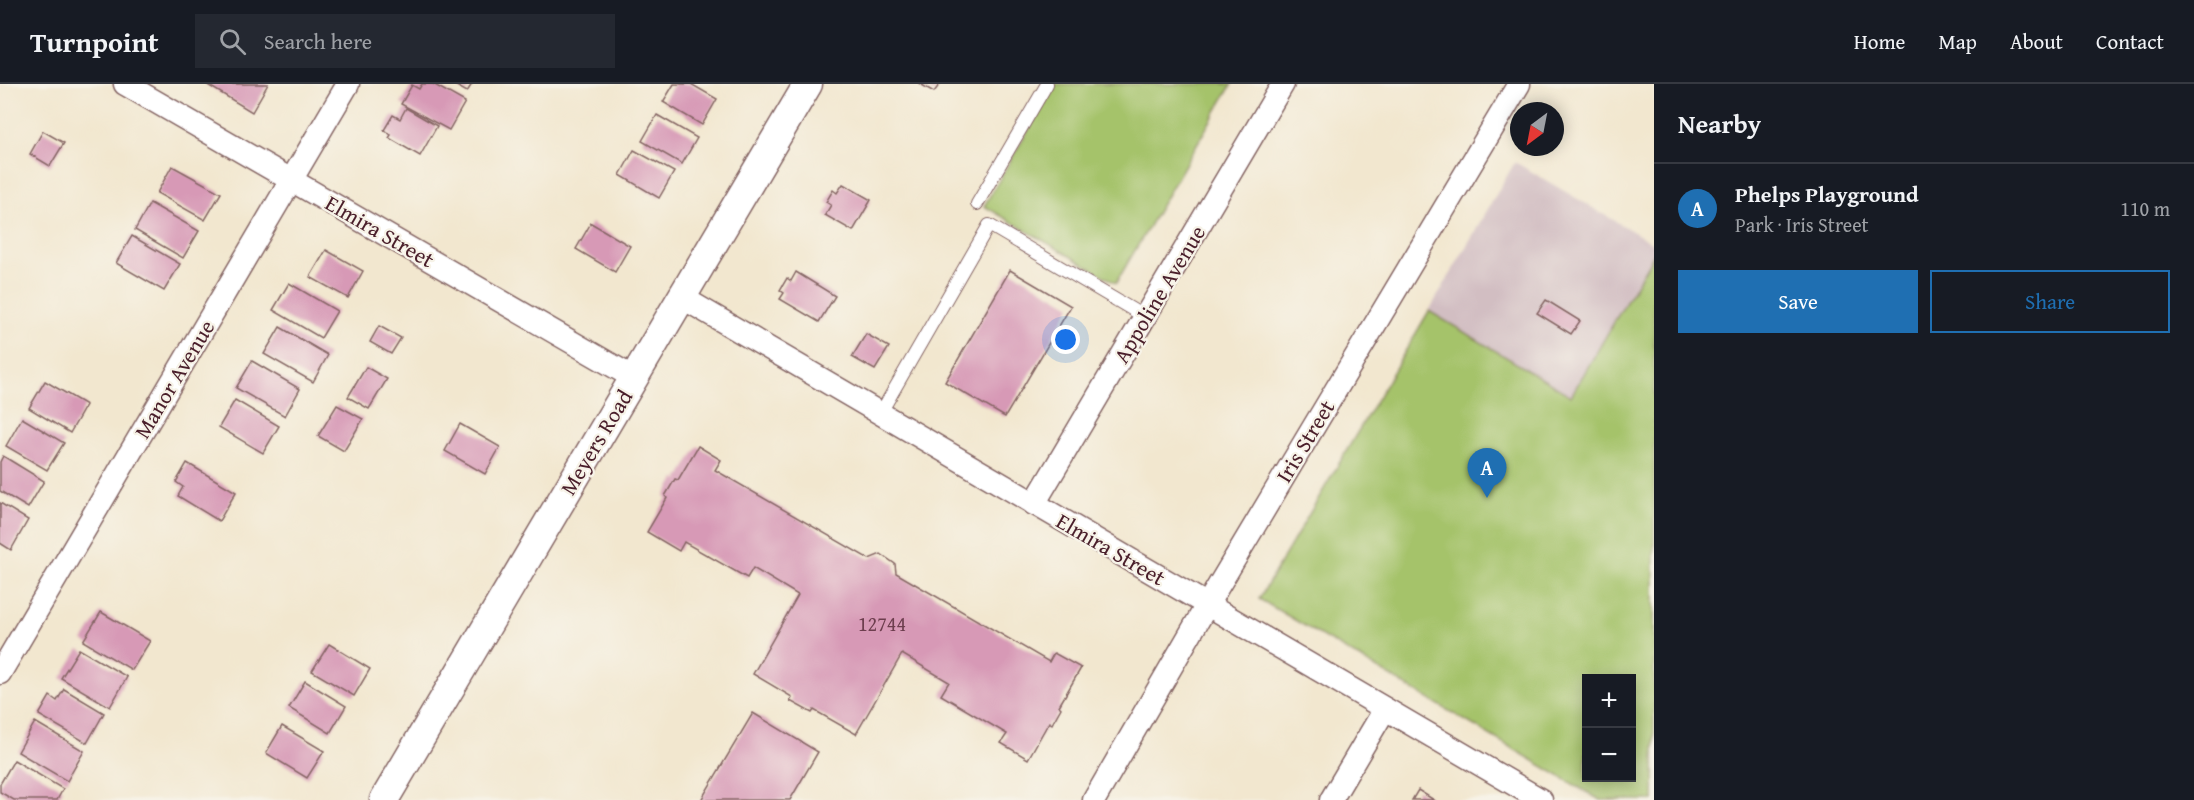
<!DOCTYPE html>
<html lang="en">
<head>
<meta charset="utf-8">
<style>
	:root { --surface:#171b24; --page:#242831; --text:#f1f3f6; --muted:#9ea1a6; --line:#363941; --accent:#1f6fb2 }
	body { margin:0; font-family:"Gentium Book Plus",serif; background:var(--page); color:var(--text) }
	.controls { position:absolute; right:18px; bottom:18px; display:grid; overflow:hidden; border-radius:0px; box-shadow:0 3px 15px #0003 }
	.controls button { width:54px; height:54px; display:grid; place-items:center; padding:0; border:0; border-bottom:2px solid var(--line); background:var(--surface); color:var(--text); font:30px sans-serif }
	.compass { position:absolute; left:1510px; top:18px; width:54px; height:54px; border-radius:50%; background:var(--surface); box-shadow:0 3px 15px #0003; rotate:212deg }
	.you { position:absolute; left:1066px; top:256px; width:21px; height:21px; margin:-15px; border:4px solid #fff; border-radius:50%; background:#1a73e8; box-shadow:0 0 0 9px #1a73e833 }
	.badge { display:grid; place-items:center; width:39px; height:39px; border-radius:50%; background:var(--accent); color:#fff; font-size:20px; font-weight:700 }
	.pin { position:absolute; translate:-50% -50px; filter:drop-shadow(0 2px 3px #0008) }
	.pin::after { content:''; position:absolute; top:32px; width:21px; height:18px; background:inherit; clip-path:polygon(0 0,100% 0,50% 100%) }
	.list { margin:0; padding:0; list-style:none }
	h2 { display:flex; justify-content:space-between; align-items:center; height:78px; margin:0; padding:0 24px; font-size:26px }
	h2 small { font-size:20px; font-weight:400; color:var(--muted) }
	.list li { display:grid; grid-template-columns:39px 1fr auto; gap:18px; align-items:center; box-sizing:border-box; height:90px; padding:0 24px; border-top:2px solid var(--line) }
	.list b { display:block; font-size:22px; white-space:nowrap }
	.list p { margin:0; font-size:20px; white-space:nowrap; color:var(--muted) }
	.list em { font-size:20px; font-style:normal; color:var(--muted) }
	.actions { display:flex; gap:12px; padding:18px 24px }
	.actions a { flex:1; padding:14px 0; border:2px solid var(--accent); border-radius:0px; text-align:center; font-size:21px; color:var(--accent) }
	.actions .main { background:var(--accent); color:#fff }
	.icon { flex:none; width:33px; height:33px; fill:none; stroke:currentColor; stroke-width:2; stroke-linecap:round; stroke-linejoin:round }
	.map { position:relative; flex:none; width:1654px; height:716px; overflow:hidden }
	header { display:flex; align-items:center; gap:36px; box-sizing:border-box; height:84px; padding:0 30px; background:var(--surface); border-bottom:2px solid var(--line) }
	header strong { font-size:28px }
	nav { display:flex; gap:33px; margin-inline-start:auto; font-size:21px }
	.search { width:420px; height:54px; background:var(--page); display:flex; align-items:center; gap:15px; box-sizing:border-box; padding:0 21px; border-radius:0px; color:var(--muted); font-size:22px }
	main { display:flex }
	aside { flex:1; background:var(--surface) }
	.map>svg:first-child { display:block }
</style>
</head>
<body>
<header>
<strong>Turnpoint</strong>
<div class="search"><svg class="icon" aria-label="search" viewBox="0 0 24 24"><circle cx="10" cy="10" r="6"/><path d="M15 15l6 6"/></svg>Search here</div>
<nav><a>Home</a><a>Map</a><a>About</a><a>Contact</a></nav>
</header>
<main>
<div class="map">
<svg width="1654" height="716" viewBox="0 0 1654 716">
	<rect width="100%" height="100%" fill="#f7f3e8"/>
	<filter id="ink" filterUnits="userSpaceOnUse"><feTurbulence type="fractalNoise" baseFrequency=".0167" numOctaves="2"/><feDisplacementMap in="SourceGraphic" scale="12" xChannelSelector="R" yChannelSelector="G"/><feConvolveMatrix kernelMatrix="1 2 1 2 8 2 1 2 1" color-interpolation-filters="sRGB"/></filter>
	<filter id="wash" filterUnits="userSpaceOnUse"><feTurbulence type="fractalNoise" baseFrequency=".008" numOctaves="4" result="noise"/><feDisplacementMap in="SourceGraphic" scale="24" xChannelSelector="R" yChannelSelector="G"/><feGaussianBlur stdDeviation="1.35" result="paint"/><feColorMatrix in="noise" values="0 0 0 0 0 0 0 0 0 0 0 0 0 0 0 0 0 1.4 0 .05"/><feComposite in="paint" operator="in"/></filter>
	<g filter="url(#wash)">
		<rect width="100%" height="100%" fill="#f2e7cf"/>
		<path fill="#d2bec2" d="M1515,78l139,82v10l-83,142 -142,-85z"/>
		<g fill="#a5c36a" stroke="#78714a" stroke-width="1.5" fill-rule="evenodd">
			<path d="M1055,0h177l-116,199 -132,-77z"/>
			<path d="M1654,170v546h-54l-341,-201 170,-288 142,85zM1632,594v100h-46v-100z"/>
		</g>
		<g id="blocks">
			<g fill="#d799b6">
				<path d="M206,0h62l-16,28z"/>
				<path d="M422,0h11l32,18 -16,28 -48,-26 11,-19 7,4z"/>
				<path d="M453,0h19l-5,8z"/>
				<path d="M674,0h17l26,15 -15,26 -39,-23z"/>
				<path d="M920,0h20l-6,8z"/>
				<path d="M406,24l31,18 -17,30 -31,-18 2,-3 -7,-5 9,-15 7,4z"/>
				<path d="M657,31l40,23 -15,26 -40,-23z"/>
				<path d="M43,47l21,12 -14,23 -20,-12z"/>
				<path d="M634,66l40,22 -15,26 -39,-23z"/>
				<path d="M172,82l49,27 -16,27 -48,-27z"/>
				<path d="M843,100l28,16 -18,31 -28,-16 6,-10 -5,-3 7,-12 4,3z"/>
				<path d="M150,119l49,28 -16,27 -48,-28z"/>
				<path d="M591,139l39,23 -15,26 -39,-23z"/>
				<path d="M132,152l48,28 -16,27 -48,-28z"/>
				<path d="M326,166l37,21 -15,27 -38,-21z"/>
				<path d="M1010,186l61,36 -66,111 -60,-35z"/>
				<path d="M796,188l39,24 -16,26 -39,-23 4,-6 -4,-3 7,-12 4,3z"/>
				<path d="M289,199l48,28 -16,27 -48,-28z"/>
				<path d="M1546,216l34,21 -9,13 -34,-21z"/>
				<path d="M379,242l22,12 -10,16 -21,-12z"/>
				<path d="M280,243l48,28 -15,27 -49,-28z"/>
				<path d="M866,250l23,13 -14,23 -23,-13z"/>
				<path d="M252,277l48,28 -15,27 -49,-28z"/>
				<path d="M366,283l21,12 -18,30 -21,-12z"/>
				<path d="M45,297l41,24 -16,28 -41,-25z"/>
				<path d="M235,316l44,26 -16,27 -44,-26z"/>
				<path d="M337,321l26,14 -19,32 -26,-15z"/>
				<path d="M22,334l42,25 -17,27 -41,-24z"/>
				<path d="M460,340l40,23 -15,27 -40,-23z"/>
				<path d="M698,362l23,14 -6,10 154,89 12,-5 14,10 1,9 153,89 5,-9 27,15 -22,38 2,2 -9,16 -3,-2 -21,37 -27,-16 6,-9 -66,-39 8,-13 -47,-28 -46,80 -42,-24 -2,3 -22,-12 2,-4 -39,-23 45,-79 -45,-27 -6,10 -63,-36 -5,9 -32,-19 20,-34 -2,-2 10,-17 3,1z"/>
				<path d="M3,372l41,25 -16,27 -28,-17v-29z"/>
				<path d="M187,379l49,29 -17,29 -41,-25 5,-9 -7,-5z"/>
				<path d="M0,419l28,17 -17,30 -11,-7z"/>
				<path d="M101,528l49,29 -18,29 -49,-29z"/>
				<path d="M329,560l41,25 -16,27 -42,-25z"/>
				<path d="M79,565l48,28 -17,30 -49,-29z"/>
				<path d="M305,597l41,25 -16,27 -41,-25z"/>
				<path d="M64,605l40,24 -17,30 -48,-28 11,-19 7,5z"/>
				<path d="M753,629l65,39 -28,48h-89z"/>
				<path d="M35,638l49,29 -17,30 -49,-29z"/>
				<path d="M282,642l42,25 -17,27 -41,-25z"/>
				<path d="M14,676l49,29 -6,11h-43l-14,-8v-8z"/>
				<path d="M1418,706l16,10h-22z"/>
			</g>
		</g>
	</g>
	<g filter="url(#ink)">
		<use href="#blocks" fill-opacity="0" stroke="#856564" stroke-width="1.5"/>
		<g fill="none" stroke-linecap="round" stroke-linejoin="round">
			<defs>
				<g id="service">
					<path d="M977,120l70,-120"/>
					<path d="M880,330l109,-189 156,92"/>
				</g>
				<g id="minor">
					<path d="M125,0l509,294"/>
					<path d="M683,214l858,502"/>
					<path d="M1034,420l249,-420"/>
					<path d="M0,589l348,-589"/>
					<path d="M1094,716l113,-195 312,-521"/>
					<path d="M1331,716l54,-91"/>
				</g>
				<path id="tertiary" d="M384,716l424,-716"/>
			</defs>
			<use href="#service" stroke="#856564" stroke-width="14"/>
			<use href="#minor" stroke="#856564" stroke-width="25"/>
			<use href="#tertiary" stroke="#856564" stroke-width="31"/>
			<use href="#service" stroke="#fff" stroke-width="12"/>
			<use href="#minor" stroke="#fff" stroke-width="22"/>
			<use href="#tertiary" stroke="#fff" stroke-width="28"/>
		</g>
	</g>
	<g text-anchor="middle" stroke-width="4.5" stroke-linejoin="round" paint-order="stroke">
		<g font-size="20" fill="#6d3e4e">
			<text x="882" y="547">12744</text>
		</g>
		<g font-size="22" fill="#4a1f2b" stroke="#f7f3e8">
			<text transform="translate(380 147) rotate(30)" y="8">Elmira Street</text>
			<text transform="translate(1159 210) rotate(-59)" y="8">Appoline Avenue</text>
			<text transform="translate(174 295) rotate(-59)" y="8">Manor Avenue</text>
			<text transform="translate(1305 357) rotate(-59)" y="8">Iris Street</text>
			<text transform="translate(596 358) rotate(-59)" y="8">Meyers Road</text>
			<text transform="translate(1111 465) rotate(30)" y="8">Elmira Street</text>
		</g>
	</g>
</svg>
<div class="controls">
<button>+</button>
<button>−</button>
</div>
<svg class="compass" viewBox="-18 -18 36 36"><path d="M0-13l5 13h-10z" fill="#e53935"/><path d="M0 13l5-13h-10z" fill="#9ea1a6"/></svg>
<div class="you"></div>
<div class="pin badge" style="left:1487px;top:414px">A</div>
</div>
<aside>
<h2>Nearby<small></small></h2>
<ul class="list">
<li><span class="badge">A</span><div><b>Phelps Playground</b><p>Park · Iris Street</p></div><em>110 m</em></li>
</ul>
<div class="actions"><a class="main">Save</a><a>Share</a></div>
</aside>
</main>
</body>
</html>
